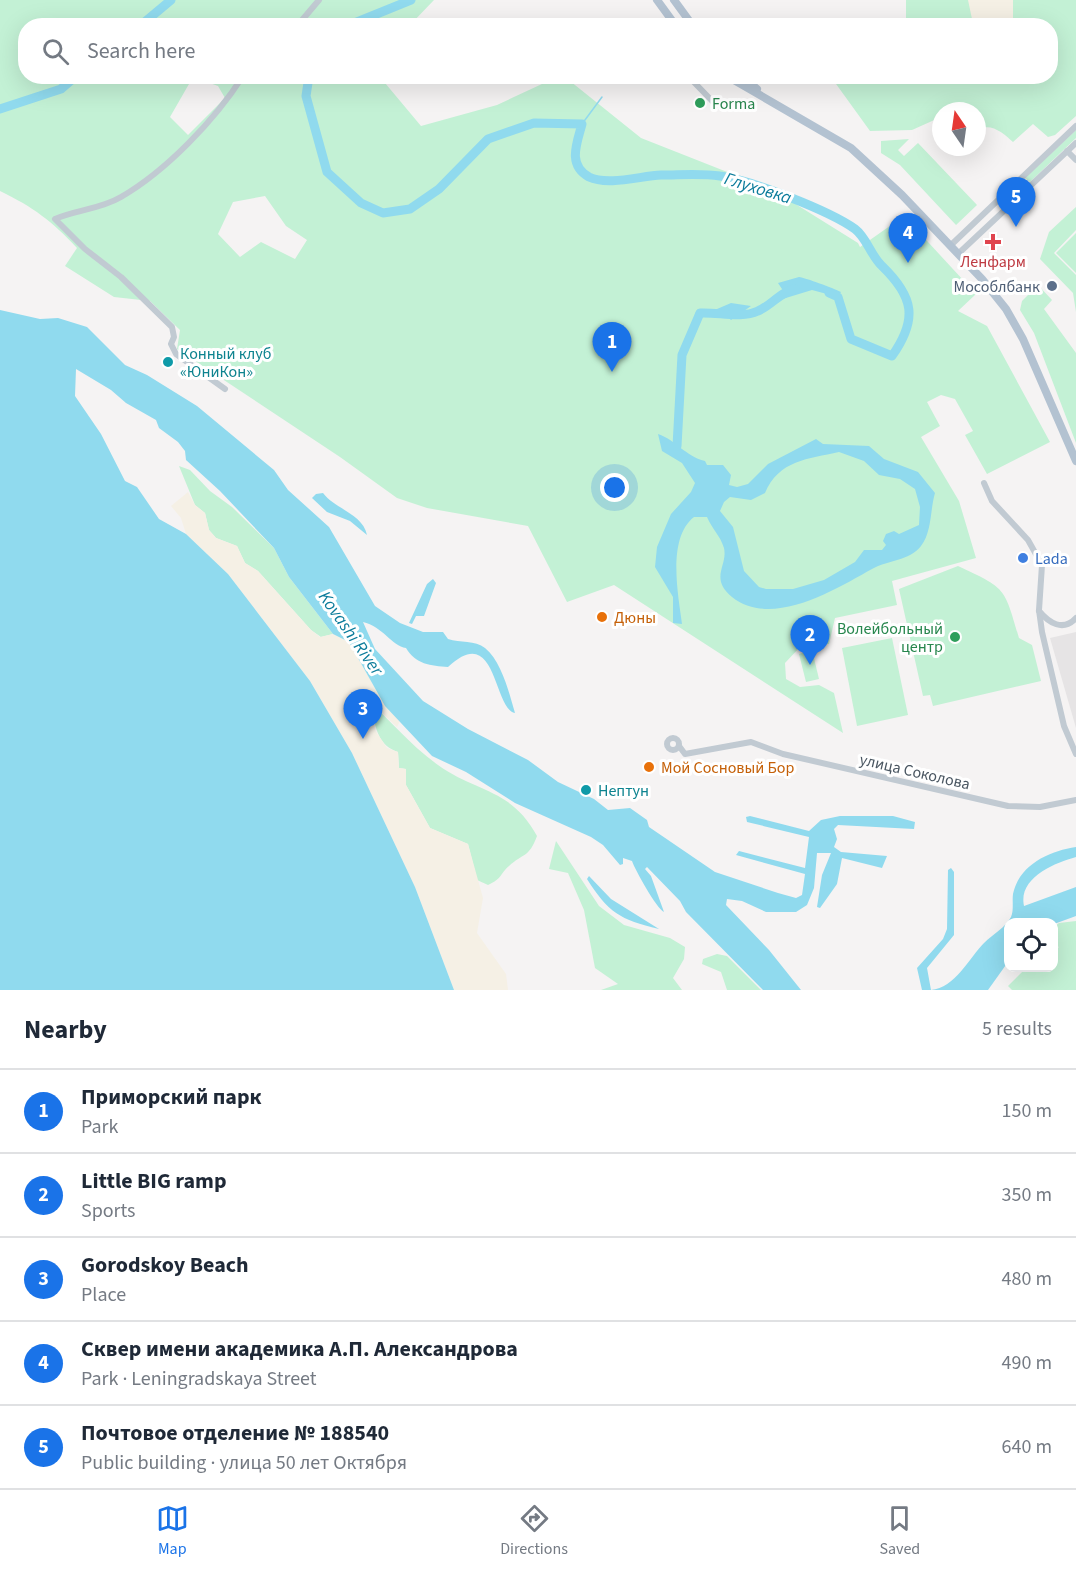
<!DOCTYPE html>
<html lang="en">
<head>
<meta charset="utf-8">
<style>
	:root { --surface:#fff; --page:#f2f2f3; --text:#1f2937; --muted:#747a83; --line:#e0e1e3; --accent:#1a73e8 }
	body { margin:0; font-family:"Source Sans 3",sans-serif; background:var(--page); color:var(--text) }
	.controls { position:absolute; right:18px; bottom:18px; display:grid; overflow:hidden; border-radius:12px; box-shadow:0 6px 24px #0002 }
	.controls button { width:54px; height:54px; display:grid; place-items:center; padding:0; border:0; border-bottom:2px solid var(--line); background:var(--surface); color:var(--text); font:30px sans-serif }
	.compass { position:absolute; left:932px; top:102px; width:54px; height:54px; border-radius:50%; background:var(--surface); box-shadow:0 6px 24px #0002; rotate:347deg }
	.you { position:absolute; left:615px; top:488px; width:21px; height:21px; margin:-15px; border:4px solid #fff; border-radius:50%; background:#1a73e8; box-shadow:0 0 0 9px #1a73e833 }
	.badge { display:grid; place-items:center; width:39px; height:39px; border-radius:50%; background:var(--accent); color:#fff; font-size:20px; font-weight:700 }
	.pin { position:absolute; translate:-50% -50px; filter:drop-shadow(0 2px 3px #0008) }
	.pin::after { content:''; position:absolute; top:32px; width:21px; height:18px; background:inherit; clip-path:polygon(0 0,100% 0,50% 100%) }
	.list { margin:0; padding:0; list-style:none }
	h2 { display:flex; justify-content:space-between; align-items:center; height:78px; margin:0; padding:0 24px; font-size:26px }
	h2 small { font-size:20px; font-weight:400; color:var(--muted) }
	.list li { display:grid; grid-template-columns:39px 1fr auto; gap:18px; align-items:center; box-sizing:border-box; height:84px; padding:0 24px; border-top:2px solid var(--line) }
	.list b { display:block; font-size:22px; white-space:nowrap }
	.list p { margin:0; font-size:20px; white-space:nowrap; color:var(--muted) }
	.list em { font-size:20px; font-style:normal; color:var(--muted) }
	.icon { flex:none; width:33px; height:33px; fill:none; stroke:currentColor; stroke-width:2; stroke-linecap:round; stroke-linejoin:round }
	.map { position:relative; flex:none; width:1076px; height:990px; overflow:hidden }
	.search { position:absolute; background:var(--surface); box-shadow:0 6px 24px #0002; left:18px; right:18px; top:18px; height:66px; display:flex; align-items:center; gap:15px; box-sizing:border-box; padding:0 21px; border-radius:24px; color:var(--muted); font-size:22px }
	.sheet { height:498px; background:var(--surface) }
	nav { display:flex; justify-content:space-around; align-items:center; box-sizing:border-box; height:84px; border-top:2px solid var(--line); background:var(--surface); font-size:16px; color:var(--muted) }
	nav a { display:grid; justify-items:center; gap:3px }
	nav .on { color:var(--accent) }
	.map>svg:first-child { display:block }
</style>
</head>
<body>
<div class="map">
<svg width="1076" height="990" viewBox="0 0 1076 990">
	<rect width="100%" height="100%" fill="#f5f3f3"/>
	<path fill="#e6e4e5" d="M1076,632v96l-26,-90z"/>
	<g fill="#c3f1d5" fill-rule="evenodd">
		<path d="M0,0h434l-24,25 -384,1v50l354,1 41,49 76,-21 60,-28h8l76,61 132,52 85,53 2,4 44,-31 72,78 -18,17 29,15 63,116 -63,32 -22,-39 8,-4 -18,-32 -14,-4 -14,7 13,24 -19,11 38,64 17,57 -84,23 5,24 -62,13 -6,26 -28,2 -16,17 1,16 14,8 19,-2 15,8 9,40 -229,-148 -47,17 -39,-76 -101,-18 -30,-10 -57,-41 -163,-108 3,-19 -30,-29 -36,-4 -49,-31 12,-18c-25,-27 -44,-41 -77,-57zM193,77l25,9 7,12 -37,37 -18,-18zM265,196l21,30 21,14 -12,19 -34,-17 -21,15 -22,-23 15,-32z"/>
		<path d="M906,0h170v116l-21,19 -7,2 -15,-13 -20,18c-10,-9 -22,-20 -36,-12v-19h-36v6l-29,13 -42,1 -39,-54 219,-1v-50l-144,-1z"/>
		<path d="M1076,130v8l-46,44 -5,-4z"/>
		<path d="M909,139l-11,11 6,6 14,-13 59,62 -21,20 -56,-60 -19,-12v-12z"/>
		<path d="M1076,207v23l-22,23 22,22v37l-3,-19 -33,-34 9,-27z"/>
		<path d="M1076,233v40l-20,-20z"/>
		<path d="M1038,285l14,15 -8,9 32,44v90l-42,-110 -14,-23 2,-9z"/>
		<path d="M179,466l11,4 20,21 22,16 42,41 15,29 44,57 -12,3 -10,-7 -53,-59 -13,-8 -8,-17 -21,-8 -7,-8 -4,-17 -10,-8z"/>
		<path d="M958,566c49,23 46,21 61,72l13,7 9,36 -108,25 -3,-11 -7,1 -24,-107z"/>
		<path d="M892,638l16,77 -51,11 -15,-78z"/>
		<path d="M812,650l7,29 -13,3 -7,-28z"/>
		<path d="M360,692c25,23 51,54 78,73 39,28 73,23 99,71 -8,22 -14,17 -28,30 -10,9 -6,12 -21,19l-11,-5 -9,-36 -38,-16 -24,-43v-16l-7,-1 -1,-16c-18,-6 -22,-21 -25,-38l-7,-5z"/>
		<path d="M556,841l43,65 25,19 46,13 15,9 -1,12 -11,19 9,12h-81l17,-6 -23,-16 -11,-58 -16,-37 -19,-4z"/>
		<path d="M1076,921v69h-64l-4,-4 18,-18h28v-17l5,-4 -5,-2v-18l5,-4z"/>
		<path d="M717,954l10,2 34,34h-34l-6,-18 -19,-8 1,-5z"/>
	</g>
	<g fill="#f5f0e5">
		<path d="M968,0h45v25h-18l-9,-7 -14,1z"/>
		<path d="M188,492l7,13 10,8 4,17 7,8 21,8 8,17 13,8 53,59 9,7 13,-3 16,8 36,64 15,15 -3,6 -36,-34 5,16 7,5 2,16 12,18 11,4 1,16 7,1v16l24,43 38,16 15,54 -6,35 29,41 2,16h-54l-39,-103 -63,-134 -42,-72 -82,-107 -42,-40 -5,-16 -10,-12z"/>
	</g>
	<g fill="#90daee" fill-rule="evenodd">
		<path d="M799,277c7,1 34,11 42,15l-3,5 -26,-7 -36,11 8,-9 -6,-9z"/>
		<path d="M731,303l20,3 -20,14 -7,-7 -6,3 -7,-5 -16,3 2,-4 20,-1z"/>
		<path d="M0,310l40,9 18,-1 29,9 38,38 22,10 50,31 77,64 14,20 41,37 46,79 25,17 23,9h20l5,7c12,4 27,1 37,9 17,14 24,45 30,65 -22,-4 -18,-92 -67,-46 -17,-1 -33,-3 -42,-19 -14,-2 -24,-22 -43,-26l12,27 48,52 45,28 60,31 30,22 36,17 14,11 22,-2 17,12 2,7 66,45 63,21 18,5 6,-3 3,-21 -69,-19 3,-4 66,17 4,-31 -62,-15 -1,-5 4,-1 59,15 12,-11 19,-4h53l22,6 -1,7 -76,-4 -4,4 3,10 -3,8 7,5 46,4 -5,12 -40,-10 -5,26 -17,24 -3,-1 5,-32 9,-22h-14l-3,35 -7,17 -11,7h-30l-24,-11 -15,-2 -1,6 43,45 32,40h-38l-77,-78 -6,-11 -33,-34 -2,2 6,7 13,36c-7,-3 -29,-42 -32,-51l-9,-3v6l-3,1 -17,-20 -12,-8 -76,-34 -49,-31 -34,-16 -47,-50 -36,-64 -16,-8 -44,-57 -15,-29 -54,-57 -34,-31 -1,-9 -7,-9 -19,-14 -3,-8 -30,-17 -15,-13 -35,-21 -1,27 26,38 24,47 12,6 22,32 27,15 42,40 82,107 42,72 63,134 39,103h-454z"/>
		<path d="M658,434c18,6 27,22 47,27l2,4h16l8,10 -2,10 8,2 11,-3 20,-20 48,-25 7,5 46,2 15,13 34,13 17,21c-5,17 -3,39 -14,53 -12,15 -33,14 -49,23 -36,20 -100,60 -140,28 -23,-19 -4,-31 -8,-49 -4,-13 -12,-19 -17,-31h-13c-27,21 -16,77 -12,107l-9,-1v-26l-18,-30 2,-20 14,-33 20,-22 4,-9 -13,-20 -20,-12zM839,452l25,9 15,14 21,4 15,10 5,18 -1,18 -20,9 -5,-3 -8,3 -3,7 3,4 -4,5h-18l-9,12 -31,18 -31,9h-27l-7,-2 -15,-16 -11,-44 -13,-16 4,-9 6,-5 21,3 14,-7c14,-33 43,-34 74,-41z"/>
		<path d="M323,493c12,16 40,21 44,42l-17,-14 -23,-9 -15,-14 4,-4z"/>
		<path d="M433,579l3,4 -12,33h-8l-4,8 -3,-1 18,-39z"/>
		<path d="M1076,847v10c-22,6 -58,21 -52,49l52,-19v29l-22,8 -46,-2v40l-20,28h-66l-5,-22 26,-29 4,-10 1,-59 3,-2 3,4v63l-27,33 4,22c24,-2 38,-32 53,-47 9,-9 21,-15 27,-26 3,-7 1,-16 2,-23 6,-29 36,-43 63,-47z"/>
		<path d="M589,876l22,23 48,30c-39,-9 -51,-17 -72,-50z"/>
	</g>
	<g fill="none" stroke-linecap="round" stroke-linejoin="round">
		<path stroke="#90daee" stroke-width="1.5" d="M582,124l20,-27"/>
		<g stroke="#90daee" stroke-width="9">
			<path d="M140,26l31,-26"/>
			<path d="M347,26l64,-26"/>
			<path d="M309,76l-3,20 21,76 34,31 22,10 27,-4 29,-20 49,-50 46,-16 48,1c-5,19 -15,41 7,53 19,9 51,-1 72,-2 19,0 40,-2 59,1 31,4 110,35 135,53 12,9 16,27 27,37 32,31 36,53 10,90l-41,-17 -13,-42 -9,-4"/>
			<path d="M0,109l61,-20 15,-13"/>
			<path d="M677,446l5,-91 18,-42c19,-1 41,6 58,-2 14,-6 22,-19 37,-22"/>
		</g>
		<g stroke="#c1cad2" stroke-width="6">
			<path d="M297,26l22,-26"/>
			<path d="M688,76l28,29"/>
			<path d="M1067,151l9,9"/>
			<path d="M951,245l125,-119"/>
			<path d="M959,253l117,-110"/>
			<path d="M225,389l-49,-35 -5,-10 3,-7 -2,-10 -51,-50 -36,-28 -30,-30c21,-9 46,-10 66,-22 45,-26 94,-77 122,-121"/>
			<path d="M984,483l8,18 36,39 14,25 -3,45 3,22 22,94 12,28"/>
			<path d="M1039,611c10,12 24,21 37,7"/>
			<circle cx="673" cy="744" r="6"/>
			<path d="M679,746l6,8 66,-12 32,12 225,52 32,1 36,-7"/>
		</g>
		<g stroke="#b3c2d1" stroke-width="8">
			<path d="M657,0l19,26"/>
			<path d="M674,0l19,26"/>
			<path d="M727,76l124,72 51,47 80,84 24,30 17,30 53,122"/>
			<path d="M742,76l15,13"/>
		</g>
	</g>
	<g fill="#2e9e5b" stroke="#fff" stroke-width="2">
		<circle cx="700" cy="103" r="6"/>
		<circle cx="955" cy="637" r="6"/>
	</g>
	<path fill="#e0444e" stroke="#fff" stroke-width="2" d="M990 233h6v6h6v6h-6v6h-6v-6h-6v-6h6z"/>
	<circle fill="#5c6f8a" stroke="#fff" stroke-width="2" cx="1052" cy="286" r="6"/>
	<g fill="#0f9aa8" stroke="#fff" stroke-width="2">
		<circle cx="168" cy="362" r="6"/>
		<circle cx="586" cy="790" r="6"/>
	</g>
	<circle fill="#3f7fe0" stroke="#fff" stroke-width="2" cx="1023" cy="558" r="6"/>
	<g fill="#e8710a" stroke="#fff" stroke-width="2">
		<circle cx="602" cy="617" r="6"/>
		<circle cx="649" cy="767" r="6"/>
	</g>
	<g text-anchor="middle" stroke-width="6" stroke-linejoin="round" paint-order="stroke">
		<g font-size="16" fill="#27864d" stroke="#fff" text-anchor="start">
			<text x="712" y="109">Forma</text>
			<text x="943" y="634" text-anchor="end">Волейбольный<tspan x="943" dy="18">центр</tspan></text>
		</g>
		<g font-size="16" fill="#be3a42" stroke="#fff">
			<text x="993" y="267">Ленфарм</text>
		</g>
		<g font-size="16" fill="#4e5e75" stroke="#fff" text-anchor="end">
			<text x="1040" y="292">Мособлбанк</text>
		</g>
		<g font-size="16" fill="#0d838f" stroke="#fff" text-anchor="start">
			<text x="180" y="359">Конный клуб<tspan x="180" dy="18">«ЮниКон»</tspan></text>
			<text x="598" y="796">Нептун</text>
		</g>
		<g font-size="16" fill="#366cbe" stroke="#fff" text-anchor="start">
			<text x="1035" y="564">Lada</text>
		</g>
		<g font-size="16" fill="#c56008" stroke="#fff" text-anchor="start">
			<text x="614" y="623">Дюны</text>
			<text x="661" y="773">Мой Сосновый Бор</text>
		</g>
		<g font-size="16" fill="#4a5661" stroke="#fff">
			<text transform="translate(915 771) rotate(13)" y="6">улица Соколова</text>
		</g>
		<g font-size="18" font-style="italic" fill="#0c7c9b" stroke="#fff">
			<text transform="translate(758 188) rotate(17)" y="6">Глуховка</text>
			<text transform="translate(351 633) rotate(55)" y="6">Kovashi River</text>
		</g>
	</g>
</svg>
<div class="controls">
<button><svg class="icon" aria-label="locate" viewBox="0 0 24 24"><circle cx="12" cy="12" r="6"/><path d="M12 2v4M12 18v4M2 12h4M18 12h4"/></svg></button>
</div>
<svg class="compass" viewBox="-18 -18 36 36"><path d="M0-13l5 13h-10z" fill="#e53935"/><path d="M0 13l5-13h-10z" fill="#747a83"/></svg>
<div class="you"></div>
<div class="pin badge" style="left:612px;top:372px">1</div>
<div class="pin badge" style="left:810px;top:665px">2</div>
<div class="pin badge" style="left:363px;top:739px">3</div>
<div class="pin badge" style="left:908px;top:263px">4</div>
<div class="pin badge" style="left:1016px;top:227px">5</div>
<div class="search"><svg class="icon" aria-label="search" viewBox="0 0 24 24"><circle cx="10" cy="10" r="6"/><path d="M15 15l6 6"/></svg>Search here</div>
</div>
<section class="sheet">
<h2>Nearby<small>5 results</small></h2>
<ul class="list">
<li><span class="badge">1</span><div><b>Приморский парк</b><p>Park</p></div><em>150 m</em></li>
<li><span class="badge">2</span><div><b>Little BIG ramp</b><p>Sports</p></div><em>350 m</em></li>
<li><span class="badge">3</span><div><b>Gorodskoy Beach</b><p>Place</p></div><em>480 m</em></li>
<li><span class="badge">4</span><div><b>Сквер имени академика А.П. Александрова</b><p>Park · Leningradskaya Street</p></div><em>490 m</em></li>
<li><span class="badge">5</span><div><b>Почтовое отделение № 188540</b><p>Public building · улица 50 лет Октября</p></div><em>640 m</em></li>
</ul>
</section>
<nav>
<a class="on"><svg class="icon" aria-label="map" viewBox="0 0 24 24"><path d="M3 6l6-2 6 2 6-2v14l-6 2-6-2-6 2zM9 4v14M15 6v14"/></svg>Map</a>
<a><svg class="icon" aria-label="directions" viewBox="0 0 24 24"><path d="M12 3l9 9-9 9-9-9zM9 14v-3h6M13 9l2 2-2 2"/></svg>Directions</a>
<a><svg class="icon" aria-label="saved" viewBox="0 0 24 24"><path d="M7 4h10v16l-5-4-5 4z"/></svg>Saved</a>
</nav>
</body>
</html>
